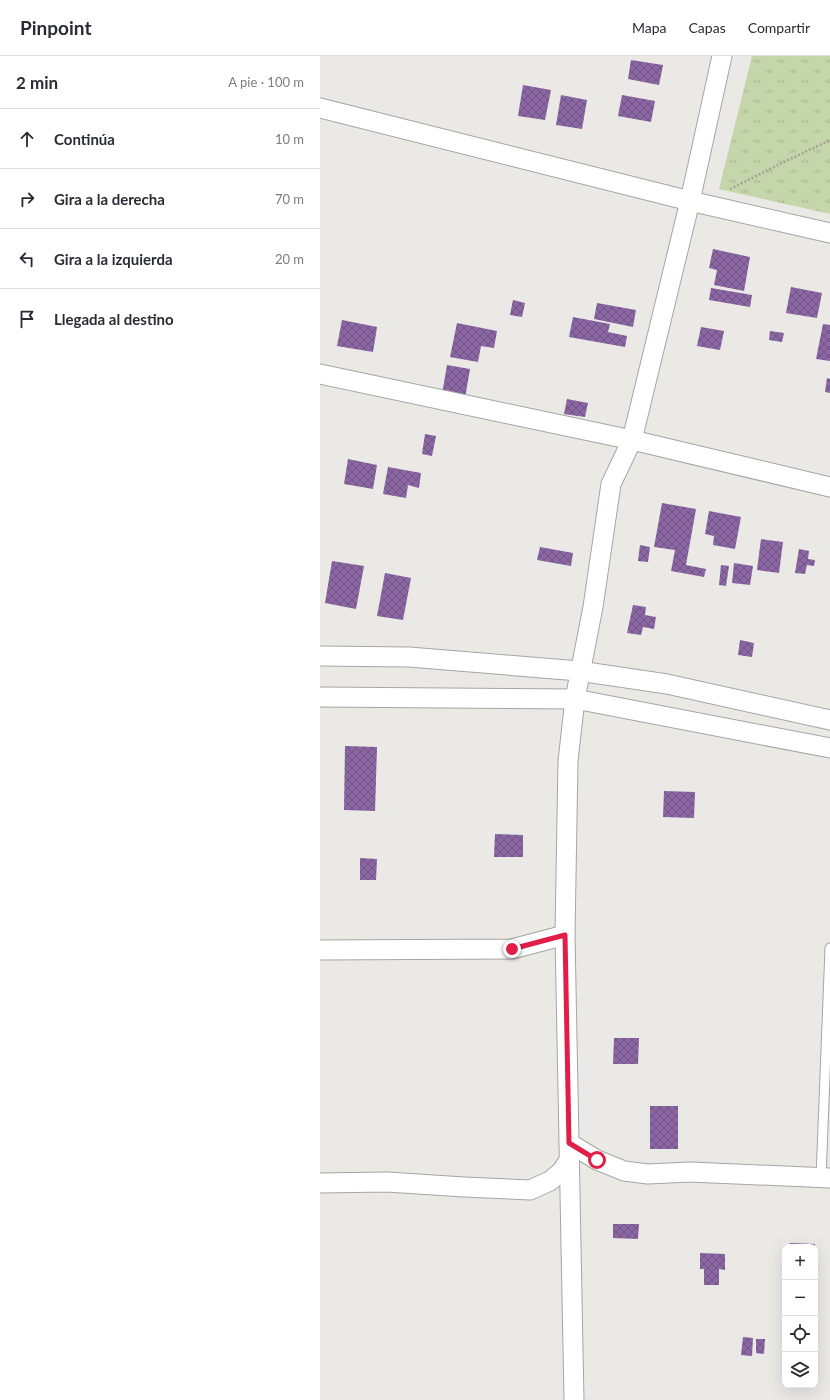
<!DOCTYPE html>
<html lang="es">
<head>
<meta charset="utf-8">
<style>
	:root { --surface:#fff; --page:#f7f7f7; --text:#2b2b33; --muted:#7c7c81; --line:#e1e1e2 }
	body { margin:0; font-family:Lato,sans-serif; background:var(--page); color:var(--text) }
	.controls { position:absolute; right:12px; bottom:12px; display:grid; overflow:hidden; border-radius:8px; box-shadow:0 4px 16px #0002 }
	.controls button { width:36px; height:36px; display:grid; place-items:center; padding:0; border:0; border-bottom:1px solid var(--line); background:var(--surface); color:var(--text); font:20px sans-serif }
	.stop { position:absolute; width:12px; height:12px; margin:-9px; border:3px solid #e11d48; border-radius:50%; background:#fff }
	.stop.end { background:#e11d48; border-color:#fff; box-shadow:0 1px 4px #0008 }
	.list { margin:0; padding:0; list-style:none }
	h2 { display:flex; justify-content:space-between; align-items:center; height:52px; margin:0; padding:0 16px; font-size:17px }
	h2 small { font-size:13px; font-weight:400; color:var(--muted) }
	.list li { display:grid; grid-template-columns:26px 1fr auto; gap:12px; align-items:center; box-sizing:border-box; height:60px; padding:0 16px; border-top:1px solid var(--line) }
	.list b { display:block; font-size:15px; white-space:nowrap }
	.list em { font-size:13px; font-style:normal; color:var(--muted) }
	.icon { flex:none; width:22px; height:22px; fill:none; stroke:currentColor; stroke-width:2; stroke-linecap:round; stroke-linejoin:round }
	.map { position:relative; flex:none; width:510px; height:1344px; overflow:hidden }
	header { display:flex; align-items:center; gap:24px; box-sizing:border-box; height:56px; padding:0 20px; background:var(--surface); border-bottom:1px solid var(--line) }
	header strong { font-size:19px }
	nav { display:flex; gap:22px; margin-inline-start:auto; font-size:14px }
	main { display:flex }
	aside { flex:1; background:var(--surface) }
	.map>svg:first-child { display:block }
</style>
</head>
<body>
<header>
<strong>Pinpoint</strong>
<nav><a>Mapa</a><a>Capas</a><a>Compartir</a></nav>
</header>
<main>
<aside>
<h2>2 min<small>A pie · 100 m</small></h2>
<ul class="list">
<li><svg class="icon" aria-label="ahead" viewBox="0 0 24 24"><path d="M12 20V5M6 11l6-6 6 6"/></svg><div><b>Continúa</b></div><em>10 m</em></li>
<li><svg class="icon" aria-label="right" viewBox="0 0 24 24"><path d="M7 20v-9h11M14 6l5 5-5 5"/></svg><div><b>Gira a la derecha</b></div><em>70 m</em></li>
<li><svg class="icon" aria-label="left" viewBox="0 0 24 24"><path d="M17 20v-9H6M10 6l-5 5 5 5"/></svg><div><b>Gira a la izquierda</b></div><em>20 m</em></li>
<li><svg class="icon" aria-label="arrive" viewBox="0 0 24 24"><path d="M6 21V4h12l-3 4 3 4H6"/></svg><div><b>Llegada al destino</b></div></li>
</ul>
</aside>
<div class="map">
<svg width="510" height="1344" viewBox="0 0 510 1344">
	<defs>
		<pattern id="park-tufts" width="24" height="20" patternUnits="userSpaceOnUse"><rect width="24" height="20" fill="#c4d6aa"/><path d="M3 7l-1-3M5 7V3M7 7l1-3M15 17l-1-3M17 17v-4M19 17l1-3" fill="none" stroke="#a8b791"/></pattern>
		<pattern id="building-cross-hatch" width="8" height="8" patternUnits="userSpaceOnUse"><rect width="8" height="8" fill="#8a66a3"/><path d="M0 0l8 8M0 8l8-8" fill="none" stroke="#705384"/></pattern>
	</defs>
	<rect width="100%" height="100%" fill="#eae9e6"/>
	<path fill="url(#park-tufts)" d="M432,0h78v158l-111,-25z"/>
	<g fill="url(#building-cross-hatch)">
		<path d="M311,4l32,5 -4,20 -31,-6z"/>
		<path d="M203,29l28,5 -6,30 -27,-4z"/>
		<path d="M241,39l26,5 -5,29 -26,-4z"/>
		<path d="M302,39l33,6 -4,21 -33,-6z"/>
		<path d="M393,193l37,8 -6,34 -30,-6 3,-15 -8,-2z"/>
		<path d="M471,231l31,6 -5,25 -31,-5z"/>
		<path d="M391,232l41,7 -2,12 -41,-7z"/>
		<path d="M193,244l12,3 -3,14 -12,-2z"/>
		<path d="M277,247l39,7 -3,17 -39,-8z"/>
		<path d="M253,261l37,7 -2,8 19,4 -2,11 -56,-10z"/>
		<path d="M22,264l35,7 -4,25 -36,-6z"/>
		<path d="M137,267l40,8 -3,17 -13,-2 -3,16 -28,-5z"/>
		<path d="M503,268l7,1v36l-14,-2z"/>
		<path d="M381,271l23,4 -4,19 -23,-4z"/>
		<path d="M450,275l14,2 -2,9 -13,-2z"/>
		<path d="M127,309l23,4 -6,35 -23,-4z"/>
		<path d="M507,322l3,1v14l-5,-1z"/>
		<path d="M247,343l21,4 -3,14 -21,-3z"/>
		<path d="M105,378l11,2 -4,20 -10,-2z"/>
		<path d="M28,403l29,6 -4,24 -29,-5z"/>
		<path d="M68,411l33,6 -2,15 -11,-3 -2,13 -23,-4z"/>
		<path d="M342,447l34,6 -10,56 20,4 -2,8 -33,-6 4,-21 -21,-3z"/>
		<path d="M389,455l32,6 -6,32 -22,-4 1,-9 -9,-2z"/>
		<path d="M441,483l22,3 -4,31 -22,-3z"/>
		<path d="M320,489l10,2 -2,15 -10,-1z"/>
		<path d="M220,491l33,6 -2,13 -34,-6z"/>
		<path d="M479,493l10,2 -1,8 7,1 -1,6 -7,-1 -2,9 -10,-1z"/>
		<path d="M12,505l32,5 -8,43 -31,-6z"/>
		<path d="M414,507l19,3 -3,19 -18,-2z"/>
		<path d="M401,509l8,1 -3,20 -7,-1z"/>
		<path d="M65,517l26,5 -8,42 -26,-4z"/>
		<path d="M313,549l13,2 -1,8 11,2 -2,12 -11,-2 -2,8 -14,-2z"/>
		<path d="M420,584l14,3 -2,14 -14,-2z"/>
		<path d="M25,690l32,1 -2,64 -31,-1z"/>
		<path d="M344,735l31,1 -1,26 -31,-1z"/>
		<path d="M175,778l28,1v22h-29z"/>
		<path d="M40,802l17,1 -1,21h-16z"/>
		<path d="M294,982h25l-1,26h-25z"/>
		<rect x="330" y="1050" width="28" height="43"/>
		<path d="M293,1168h26l-1,15 -25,-1z"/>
		<path d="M470,1187l25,1v3h-25z"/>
		<path d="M380,1197l25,1v16l-6,-1v16h-15v-16h-4z"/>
		<path d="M423,1281l10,1 -1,18 -11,-1z"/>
		<path d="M436,1283h9l-1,15 -8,-1z"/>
	</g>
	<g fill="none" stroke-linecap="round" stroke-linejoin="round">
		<defs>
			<path id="lane" d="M501,1122l9,-230"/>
			<g id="street">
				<path d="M0,52l370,93 140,32"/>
				<path d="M0,318l312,66 198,47"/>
				<path d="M0,600l89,1 170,14 88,13 163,36"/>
				<path d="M0,641l255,2 18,-92 18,-123 21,-44 58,-239 32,-145"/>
				<path d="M0,894l192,-1 53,-14"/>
				<path d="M249,1087l28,17 27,11 24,3 42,-2 140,6"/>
				<path d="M0,1127l67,-1 77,5 66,3 20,-9 12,-10 7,-11"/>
				<path d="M254,1344l-9,-465 3,-174 7,-62 255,49"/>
			</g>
		</defs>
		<use href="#lane" stroke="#a6a5a1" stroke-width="11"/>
		<use href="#street" stroke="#a6a5a1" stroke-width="21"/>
		<path stroke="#a3a29f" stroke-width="2.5" stroke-dasharray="2 2" stroke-linecap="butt" d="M410,133l52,-26 48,-23"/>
		<use href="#lane" stroke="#fff" stroke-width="9"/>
		<use href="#street" stroke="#fff" stroke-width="19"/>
	</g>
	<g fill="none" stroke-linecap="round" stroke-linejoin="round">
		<path stroke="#e11d48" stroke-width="5" d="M192,893l53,-14 4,208 28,17"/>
	</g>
</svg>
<div class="controls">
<button>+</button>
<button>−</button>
<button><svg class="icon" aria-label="locate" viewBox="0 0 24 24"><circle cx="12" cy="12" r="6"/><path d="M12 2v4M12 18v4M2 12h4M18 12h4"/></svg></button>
<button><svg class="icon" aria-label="layers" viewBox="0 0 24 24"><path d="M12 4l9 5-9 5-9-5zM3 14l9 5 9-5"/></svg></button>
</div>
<div class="stop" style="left:277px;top:1104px"></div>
<div class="stop end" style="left:192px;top:893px"></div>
</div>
</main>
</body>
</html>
